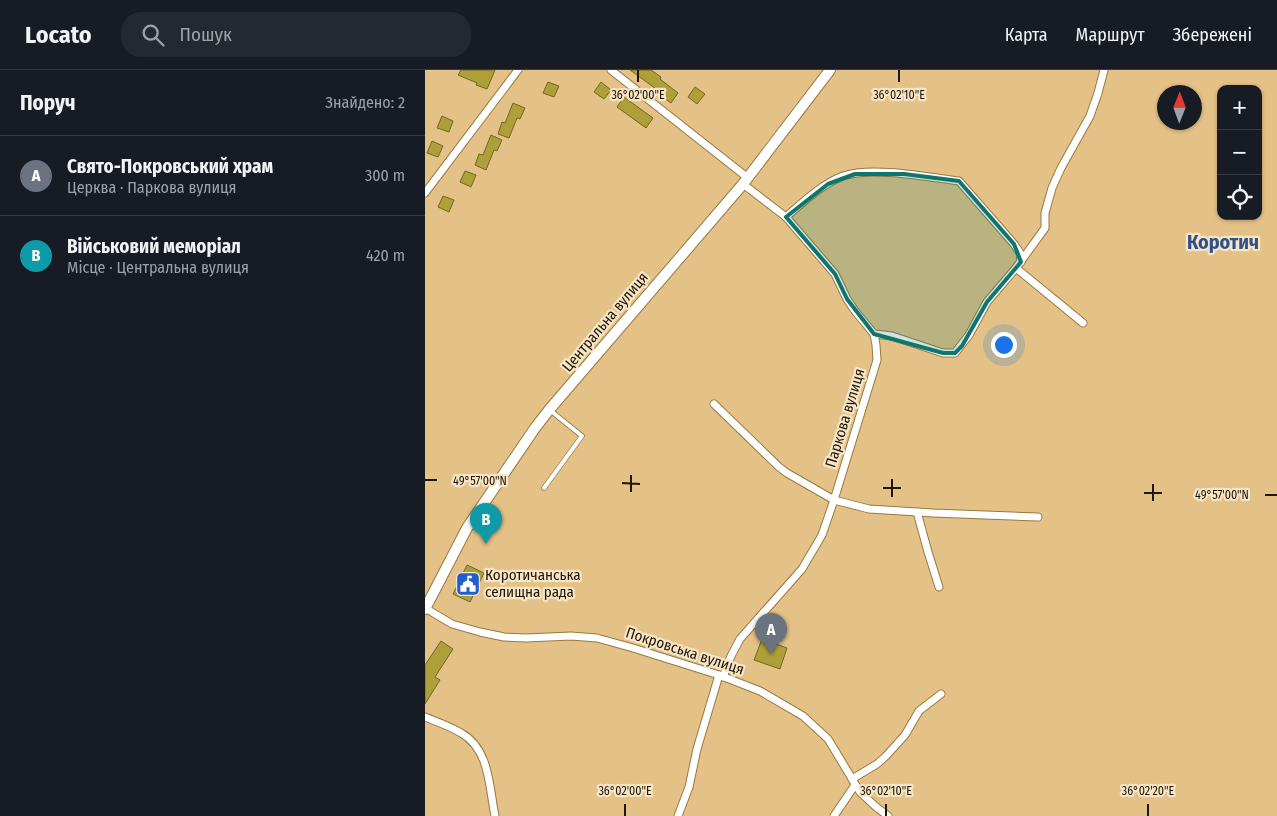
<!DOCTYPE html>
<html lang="uk">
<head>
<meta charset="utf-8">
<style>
	:root { --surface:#171b24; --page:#242831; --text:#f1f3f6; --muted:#9ea1a6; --line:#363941; --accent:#93b1e3 }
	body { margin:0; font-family:"Fira Sans Condensed",sans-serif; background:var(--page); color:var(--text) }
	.controls { position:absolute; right:15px; top:15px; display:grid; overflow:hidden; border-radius:10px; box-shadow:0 1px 4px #0004 }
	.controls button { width:45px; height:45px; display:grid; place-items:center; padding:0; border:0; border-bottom:1px solid var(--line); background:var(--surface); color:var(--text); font:25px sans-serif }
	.compass { position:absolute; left:732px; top:15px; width:45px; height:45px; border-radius:50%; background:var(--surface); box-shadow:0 1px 4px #0004; rotate:1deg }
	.you { position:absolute; left:578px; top:274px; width:18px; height:18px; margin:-12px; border:4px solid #fff; border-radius:50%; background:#1a73e8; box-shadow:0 0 0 8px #1a73e833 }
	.badge { display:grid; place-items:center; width:32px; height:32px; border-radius:50%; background:var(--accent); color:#fff; font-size:16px; font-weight:700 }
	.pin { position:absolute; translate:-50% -41px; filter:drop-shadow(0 1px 2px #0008) }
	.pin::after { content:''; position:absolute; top:26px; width:18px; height:15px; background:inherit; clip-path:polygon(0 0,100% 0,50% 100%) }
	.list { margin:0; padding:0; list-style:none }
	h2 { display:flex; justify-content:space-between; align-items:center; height:65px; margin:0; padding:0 20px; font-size:21px }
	h2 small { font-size:16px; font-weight:400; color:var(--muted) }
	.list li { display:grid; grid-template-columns:32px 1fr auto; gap:15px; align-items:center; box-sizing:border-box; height:80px; padding:0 20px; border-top:1px solid var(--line) }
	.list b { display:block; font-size:19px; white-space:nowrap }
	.list p { margin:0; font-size:16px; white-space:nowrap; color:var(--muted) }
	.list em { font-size:16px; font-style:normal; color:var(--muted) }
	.icon { flex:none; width:28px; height:28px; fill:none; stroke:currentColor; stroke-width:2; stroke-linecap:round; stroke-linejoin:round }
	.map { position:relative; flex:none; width:852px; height:746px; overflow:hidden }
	header { display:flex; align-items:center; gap:30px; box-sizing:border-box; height:70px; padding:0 25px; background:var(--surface); border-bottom:1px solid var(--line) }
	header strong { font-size:24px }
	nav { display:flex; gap:28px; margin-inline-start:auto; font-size:18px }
	.search { width:350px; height:45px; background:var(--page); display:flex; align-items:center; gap:12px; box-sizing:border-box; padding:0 18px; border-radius:20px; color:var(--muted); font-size:19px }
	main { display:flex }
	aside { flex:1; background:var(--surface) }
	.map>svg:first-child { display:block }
</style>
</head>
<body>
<header>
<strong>Locato</strong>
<div class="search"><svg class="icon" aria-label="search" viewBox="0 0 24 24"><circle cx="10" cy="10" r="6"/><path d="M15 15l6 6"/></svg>Пошук</div>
<nav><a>Карта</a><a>Маршрут</a><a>Збережені</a></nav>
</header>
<main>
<aside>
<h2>Поруч<small>Знайдено: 2</small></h2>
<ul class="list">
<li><span class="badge" style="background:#6b7280">A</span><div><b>Свято-Покровський храм</b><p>Церква · Паркова вулиця</p></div><em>300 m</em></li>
<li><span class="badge" style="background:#0f9aa8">B</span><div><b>Військовий меморіал</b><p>Місце · Центральна вулиця</p></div><em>420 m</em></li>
</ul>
</aside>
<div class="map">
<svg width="852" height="746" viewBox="0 0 852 746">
	<rect width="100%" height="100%" fill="#e4c186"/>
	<g fill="#af9f38" stroke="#716726">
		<path d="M36,0h34l-8,19 -11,-4 1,-2 -19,-8z"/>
		<path d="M205,0h21l10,7 -1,2 18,14 -7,10 -10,-7 2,-2z"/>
		<path d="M123,12l11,4 -5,11 -11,-4z"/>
		<path d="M176,12l10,8 -7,9 -10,-7z"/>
		<path d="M270,17l10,7 -8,10 -9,-7z"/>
		<path d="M199,27l29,21 -7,10 -29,-21z"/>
		<path d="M88,33l12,5 -5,11 -3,-1 -8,20 -11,-4 4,-12 3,1z"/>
		<path d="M17,46l11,5 -4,11 -12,-4z"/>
		<path d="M66,65l11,5 -5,11 -3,-1 -8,20 -11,-5 4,-11 4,1z"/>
		<path d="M7,71l11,5 -5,11 -11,-4z"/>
		<path d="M40,101l11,4 -5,12 -11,-5z"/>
		<path d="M18,126l11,4 -5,12 -11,-5z"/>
		<path d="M42,495l17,8 -14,29 -17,-8z"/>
		<path d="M337,569l25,9 -7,21 -26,-9z"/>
		<path d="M16,571l12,8 -18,28 5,3 -15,24v-39z"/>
	</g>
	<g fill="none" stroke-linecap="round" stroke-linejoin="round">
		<defs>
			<path id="lane" d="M119,418l38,-52 -31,-25"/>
			<g id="street">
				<path d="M186,0l137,108"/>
				<path d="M0,123l93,-123"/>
				<path d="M361,147c17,-15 36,-33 57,-41 29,-10 85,1 116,5l55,63 6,9 1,9"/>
				<path d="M591,198l67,55"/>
				<path d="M449,264l18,2 51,17h12l14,-18 18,-33 29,-34 29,-40v-15l7,-25 9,-20 29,-52 8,-23 6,-23"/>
				<path d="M289,334l65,63 8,6 47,27 35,9 64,4 105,4"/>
				<path d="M492,442l11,40 11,35"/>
				<path d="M0,538l27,16 28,8 24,5 22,1 45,-2 26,2 36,10 86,27 41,16 43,25 25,23 32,53 15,14 13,10"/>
				<path d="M298,607l8,-21 9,-17 62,-70 20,-34 12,-35 43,-140 -1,-15 -2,-11 -19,-23 -8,-12 -12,-25 -49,-57 -43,-33"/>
				<path d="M0,647c12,5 25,9 36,16 29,16 28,54 34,83"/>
				<path d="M427,709l25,-15 9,-8 19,-21 14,-24 22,-17"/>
				<path d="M253,746l11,-29 8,-38 22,-74"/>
				<path d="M409,746l21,-31"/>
			</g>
			<path id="secondary" d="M0,539l42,-81 68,-100 14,-18 194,-226 87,-114"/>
		</defs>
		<use href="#lane" stroke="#99793f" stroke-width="5.5"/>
		<use href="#street" stroke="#99793f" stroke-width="9"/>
		<use href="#secondary" stroke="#99793f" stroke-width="12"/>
		<use href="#lane" stroke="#fff" stroke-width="4"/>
		<use href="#street" stroke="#fff" stroke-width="7"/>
		<use href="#secondary" stroke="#fff" stroke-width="10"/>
	</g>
	<path fill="#0f766e" fill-opacity="0.2" stroke="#0f766e" stroke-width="4" stroke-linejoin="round" d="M430,104h49l55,7 55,63 7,18 -34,40 -25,44 -7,7h-12l-69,-19 -27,-35 -12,-25 -49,-57 42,-33z"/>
	<path fill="none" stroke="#211500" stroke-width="2" d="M213,12v-12M474,12v-12M0,410h12M197,413l18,1M458,418h18M206,422v-17M719,423h18M840,425h12M467,427v-18M728,431v-17M200,746v-12M461,746v-12M723,746v-12"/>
	<defs>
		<symbol id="civic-square" viewBox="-11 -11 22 22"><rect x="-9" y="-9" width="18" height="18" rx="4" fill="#2060cc" stroke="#f6e5c7"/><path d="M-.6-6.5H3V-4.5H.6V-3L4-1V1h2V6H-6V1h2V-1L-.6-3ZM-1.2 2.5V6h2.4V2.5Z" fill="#fff"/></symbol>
	</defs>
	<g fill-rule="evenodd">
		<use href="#civic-square" x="29" y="500" width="28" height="28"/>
	</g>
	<g text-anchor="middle" stroke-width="4.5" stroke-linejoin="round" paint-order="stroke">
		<g font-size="15" fill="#211500" stroke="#f6e5c7">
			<text transform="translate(180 252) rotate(-50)" y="5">Центральна вулиця</text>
			<text transform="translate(420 348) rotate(-73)" y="5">Паркова вулиця</text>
			<text transform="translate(260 581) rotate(18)" y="5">Покровська вулиця</text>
		</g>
		<g font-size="15" fill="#211500" stroke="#f6e5c7" text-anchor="start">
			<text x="60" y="510">Коротичанська<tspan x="60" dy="17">селищна рада</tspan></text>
		</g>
		<g font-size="20" font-weight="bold" fill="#315189" stroke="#f6e5c7">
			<text x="798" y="179">Коротич</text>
		</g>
	</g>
	<g font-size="12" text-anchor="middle" fill="#211500" stroke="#f6e5c7" stroke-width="4.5" stroke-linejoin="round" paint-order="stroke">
		<text x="213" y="29">36°02'00"E</text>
		<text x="474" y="29">36°02'10"E</text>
		<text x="55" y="415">49°57'00"N</text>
		<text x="797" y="429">49°57'00"N</text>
		<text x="200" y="725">36°02'00"E</text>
		<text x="461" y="725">36°02'10"E</text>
		<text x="723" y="725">36°02'20"E</text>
	</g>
</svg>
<div class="controls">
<button>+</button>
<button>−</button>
<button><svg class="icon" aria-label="locate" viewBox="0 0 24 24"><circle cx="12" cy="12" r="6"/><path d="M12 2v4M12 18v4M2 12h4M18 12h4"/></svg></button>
</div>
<svg class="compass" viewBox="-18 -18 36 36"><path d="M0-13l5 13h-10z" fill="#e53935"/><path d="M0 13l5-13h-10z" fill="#9ea1a6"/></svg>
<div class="you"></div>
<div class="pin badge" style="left:346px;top:584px;background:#6b7280">A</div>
<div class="pin badge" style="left:61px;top:474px;background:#0f9aa8">B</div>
</div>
</main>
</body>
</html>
